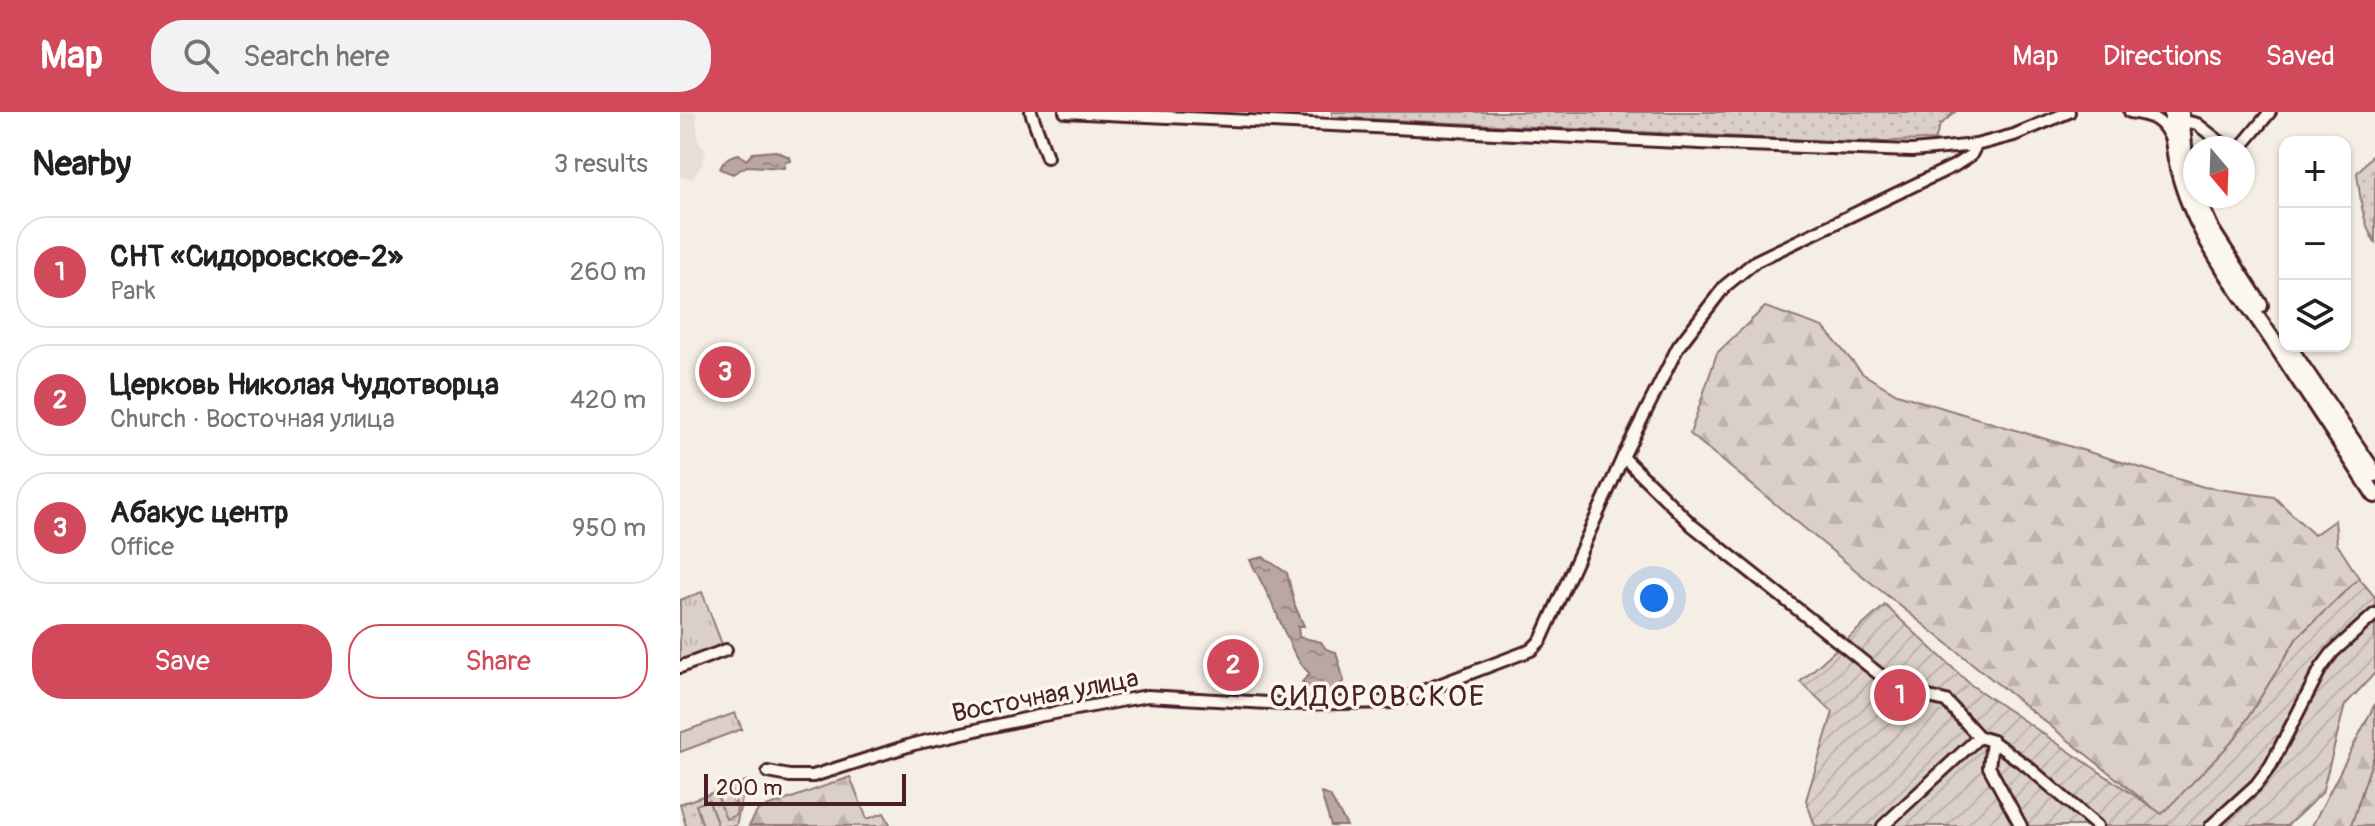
<!DOCTYPE html>
<html lang="en">
<head>
<meta charset="utf-8">
<style>
	:root { --surface:#fff; --page:#f2f2f2; --text:#202124; --muted:#757577; --line:#e0e0e0; --accent:#d1495b }
	body { margin:0; font-family:Pangolin,sans-serif; background:var(--page); color:var(--text) }
	.controls { position:absolute; right:24px; top:24px; display:grid; overflow:hidden; border-radius:16px; box-shadow:0 2px 6px #0004 }
	.controls button { width:72px; height:72px; display:grid; place-items:center; padding:0; border:0; border-bottom:2px solid var(--line); background:var(--surface); color:var(--text); font:40px sans-serif }
	.compass { position:absolute; left:1503px; top:24px; width:72px; height:72px; border-radius:50%; background:var(--surface); box-shadow:0 2px 6px #0004; rotate:161deg }
	.scale { position:absolute; left:24px; bottom:20px; width:202px; box-sizing:border-box; padding-left:8px; border:4px solid #4a1f2b; border-top:0; font-size:22px; line-height:28px; white-space:nowrap; color:#4a1f2b; -webkit-text-stroke:6px #fbf7ec; paint-order:stroke }
	.you { position:absolute; left:974px; top:486px; width:28px; height:28px; margin:-20px; border:6px solid #fff; border-radius:50%; background:#1a73e8; box-shadow:0 0 0 12px #1a73e833 }
	.badge { display:grid; place-items:center; width:52px; height:52px; border-radius:50%; background:var(--accent); color:#fff; font-size:26px; font-weight:700 }
	.pin { position:absolute; translate:-50% -50%; border:4px solid #fff; box-shadow:0 2px 8px #0006 }
	.list { margin:0; padding:0; list-style:none }
	h2 { display:flex; justify-content:space-between; align-items:center; height:104px; margin:0; padding:0 32px; font-size:34px }
	h2 small { font-size:26px; font-weight:400; color:var(--muted) }
	.list li { display:grid; grid-template-columns:52px 1fr auto; gap:24px; align-items:center; box-sizing:border-box; height:112px; margin:0 16px 16px; padding:0 16px; border:2px solid var(--line); border-radius:32px }
	.list b { display:block; font-size:30px; white-space:nowrap }
	.list p { margin:0; font-size:26px; white-space:nowrap; color:var(--muted) }
	.list em { font-size:26px; font-style:normal; color:var(--muted) }
	.actions { display:flex; gap:16px; padding:24px 32px }
	.actions a { flex:1; padding:18px 0; border:2px solid var(--accent); border-radius:32px; text-align:center; font-size:28px; color:var(--accent) }
	.actions .main { background:var(--accent); color:#fff }
	.icon { flex:none; width:44px; height:44px; fill:none; stroke:currentColor; stroke-width:2; stroke-linecap:round; stroke-linejoin:round }
	.map { position:relative; flex:none; width:1695px; height:714px; overflow:hidden }
	header { display:flex; align-items:center; gap:48px; box-sizing:border-box; height:112px; padding:0 40px; background:var(--accent); color:#fff }
	header strong { font-size:38px }
	nav { display:flex; gap:44px; margin-inline-start:auto; font-size:28px }
	.search { width:560px; height:72px; background:var(--page); display:flex; align-items:center; gap:20px; box-sizing:border-box; padding:0 28px; border-radius:32px; color:var(--muted); font-size:30px }
	main { display:flex }
	aside { flex:1; background:var(--surface) }
	.map>svg:first-child { display:block }
</style>
</head>
<body>
<header>
<strong>Map</strong>
<div class="search"><svg class="icon" aria-label="search" viewBox="0 0 24 24"><circle cx="10" cy="10" r="6"/><path d="M15 15l6 6"/></svg>Search here</div>
<nav><a>Map</a><a>Directions</a><a>Saved</a></nav>
</header>
<main>
<aside>
<h2>Nearby<small>3 results</small></h2>
<ul class="list">
<li><span class="badge">1</span><div><b>СНТ «Сидоровское-2»</b><p>Park</p></div><em>260 m</em></li>
<li><span class="badge">2</span><div><b>Церковь Николая Чудотворца</b><p>Church · Восточная улица</p></div><em>420 m</em></li>
<li><span class="badge">3</span><div><b>Абакус центр</b><p>Office</p></div><em>950 m</em></li>
</ul>
<div class="actions"><a class="main">Save</a><a>Share</a></div>
</aside>
<div class="map">
<svg width="1695" height="714" viewBox="0 0 1695 714">
	<defs>
		<pattern id="grass-dots" width="8" height="8" patternUnits="userSpaceOnUse" patternTransform="scale(2)"><rect width="8" height="8" fill="#dbd0c9"/><path d="M2 2h.1M6 6h.1" fill="none" stroke="#bdb2ad" stroke-width="1.8" stroke-linecap="round"/></pattern>
		<pattern id="forest-firs" width="22" height="20" patternUnits="userSpaceOnUse" patternTransform="scale(2)"><rect width="22" height="20" fill="#dbd0c9"/><path d="M5 1l3.5 6h-7zM16 11l3.5 6h-7z" fill="#bdb2ad"/></pattern>
		<pattern id="park-tufts" width="24" height="20" patternUnits="userSpaceOnUse" patternTransform="scale(2)"><rect width="24" height="20" fill="#dbd0c9"/><path d="M3 7l-1-3M5 7V3M7 7l1-3M15 17l-1-3M17 17v-4M19 17l1-3" fill="none" stroke="#bdb2ad"/></pattern>
		<pattern id="garden-furrows" width="10" height="10" patternUnits="userSpaceOnUse" patternTransform="scale(2)"><rect width="10" height="10" fill="#dbd0c9"/><path d="M-1 1l2-2M0 10L10 0M9 11l2-2" fill="none" stroke="#bdb2ad"/></pattern>
		<pattern id="water-ripples" width="26" height="14" patternUnits="userSpaceOnUse" patternTransform="scale(2)"><rect width="26" height="14" fill="#baa7a5"/><path d="M2 4q2-2 4 0t4 0M15 11q2-2 4 0t4 0" fill="none" stroke="#998787"/></pattern>
	</defs>
	<rect width="100%" height="100%" fill="#f4eee4"/>
	<filter id="ink" filterUnits="userSpaceOnUse"><feTurbulence type="fractalNoise" baseFrequency=".0125" numOctaves="2"/><feDisplacementMap in="SourceGraphic" scale="16" xChannelSelector="R" yChannelSelector="G"/><feConvolveMatrix kernelMatrix="1 2 1 2 8 2 1 2 1" color-interpolation-filters="sRGB"/></filter>
	<g filter="url(#ink)">
		<path fill="#e7dfd6" d="M0,0h16l2,29 8,9 -4,15 -9,13 -13,-1z"/>
		<g fill="url(#grass-dots)" stroke="#92787a" stroke-width="2">
			<path d="M652,0h623l-15,13 -5,15 -90,2 -513,-25z"/>
			<path d="M1695,40v90c-13,-19 -15,-47 -18,-69z"/>
			<path d="M66,669l-10,45h-50l-6,-22z"/>
		</g>
		<g fill="url(#forest-firs)" stroke="#92787a" stroke-width="2">
			<path d="M1085,195l58,20 40,47 34,20 307,93 70,10 40,38 21,-15 2,24 22,34 -62,60 -62,101 -73,76 -303,-242 -169,-139 27,-81z"/>
			<path d="M1695,592v122h-63z"/>
			<path d="M170,665l17,42 17,-6 7,13h-142l9,-16z"/>
		</g>
		<g fill="url(#park-tufts)" stroke="#92787a" stroke-width="2">
			<path d="M22,480l21,55 -43,16v-63z"/>
			<path d="M55,601l7,16 -62,23v-19z"/>
			<path d="M51,680l6,15 -1,8 -10,4 -8,-21z"/>
		</g>
		<path fill="url(#garden-furrows)" stroke="#92787a" stroke-width="2" d="M1679,466l16,19v76l-30,32 -23,88 -35,33h-472l-9,-26 27,-88 -33,-30 85,-77 86,80 191,129 73,-75 62,-101z"/>
		<path fill="#dbd0c9" stroke="#92787a" stroke-width="2" d="M29,688v1l9,25h-15l-7,-21z"/>
		<g fill="url(#water-ripples)" stroke="#8d7174" stroke-width="2">
			<path d="M96,39l13,6 1,4 -5,1 -1,6 -37,-2 -14,8 -13,-5c4,-10 9,-13 19,-15l7,6 7,-7z"/>
			<path d="M583,445l24,16 8,33 9,20h-6l1,11 22,5 5,7 10,3 8,29 -11,10 -15,3 -16,-12 8,-8c-17,-16 -24,-40 -34,-62 -8,-18 -17,-35 -26,-52z"/>
			<path d="M641,681l9,3 17,30h-16z"/>
		</g>
		<g fill="none" stroke-linecap="round" stroke-linejoin="round">
			<path stroke="#8d7174" stroke-width="2" d="M1671,714l24,-74"/>
			<defs>
				<g id="minor">
					<path d="M351,0l16,45"/>
					<path d="M385,0l655,32 192,7 64,-6 38,-10 55,-23"/>
					<path d="M1450,0c21,3 33,7 41,28"/>
					<path d="M1501,8l16,4 31,24"/>
					<path d="M1560,36l30,-36"/>
					<path d="M943,345l70,69 206,164 47,11 33,36 13,4 35,25 70,60"/>
					<path d="M0,555l46,-17"/>
					<path d="M1312,629l-3,26 32,59"/>
					<path d="M88,660l22,4h23l101,-32 124,-28 109,-20 137,8 110,-2 137,-52 10,-10 82,-183 55,-110 47,-61 31,-25 198,-95 17,-11 5,-10"/>
					<path d="M1203,714l96,-89"/>
					<path d="M1531,714l45,-41 15,-20 50,-97 12,-16 42,-38"/>
				</g>
				<g id="highway">
					<path d="M1492,0c-3,90 54,159 102,230 34,51 67,102 101,153"/>
					<path d="M1501,2l4,43 10,35"/>
					<path d="M1516,84l16,35 48,74"/>
					<path d="M1610,237l85,125"/>
				</g>
			</defs>
			<use href="#minor" stroke="#4a1f2b" stroke-width="16"/>
			<use href="#highway" stroke="#4a1f2b" stroke-width="20"/>
			<use href="#minor" stroke="#fbf7ec" stroke-width="10"/>
			<use href="#highway" stroke="#fbf7ec" stroke-width="14"/>
		</g>
	</g>
	<g text-anchor="middle" stroke-width="7" stroke-linejoin="round" paint-order="stroke">
		<g font-size="26" fill="#4a1f2b" stroke="#fbf7ec">
			<text transform="translate(365 583) rotate(-11)" y="9">Восточная улица</text>
		</g>
		<g font-size="30" letter-spacing="2" fill="#4a1f2b" stroke="#fbf7ec">
			<text x="698" y="594">СИДОРОВСКОЕ</text>
		</g>
	</g>
</svg>
<div class="controls">
<button>+</button>
<button>−</button>
<button><svg class="icon" aria-label="layers" viewBox="0 0 24 24"><path d="M12 4l9 5-9 5-9-5zM3 14l9 5 9-5"/></svg></button>
</div>
<svg class="compass" viewBox="-18 -18 36 36"><path d="M0-13l5 13h-10z" fill="#e53935"/><path d="M0 13l5-13h-10z" fill="#757577"/></svg>
<div class="scale">200 m</div>
<div class="you"></div>
<div class="pin badge" style="left:1220px;top:583px">1</div>
<div class="pin badge" style="left:553px;top:553px">2</div>
<div class="pin badge" style="left:45px;top:260px">3</div>
</div>
</main>
</body>
</html>
